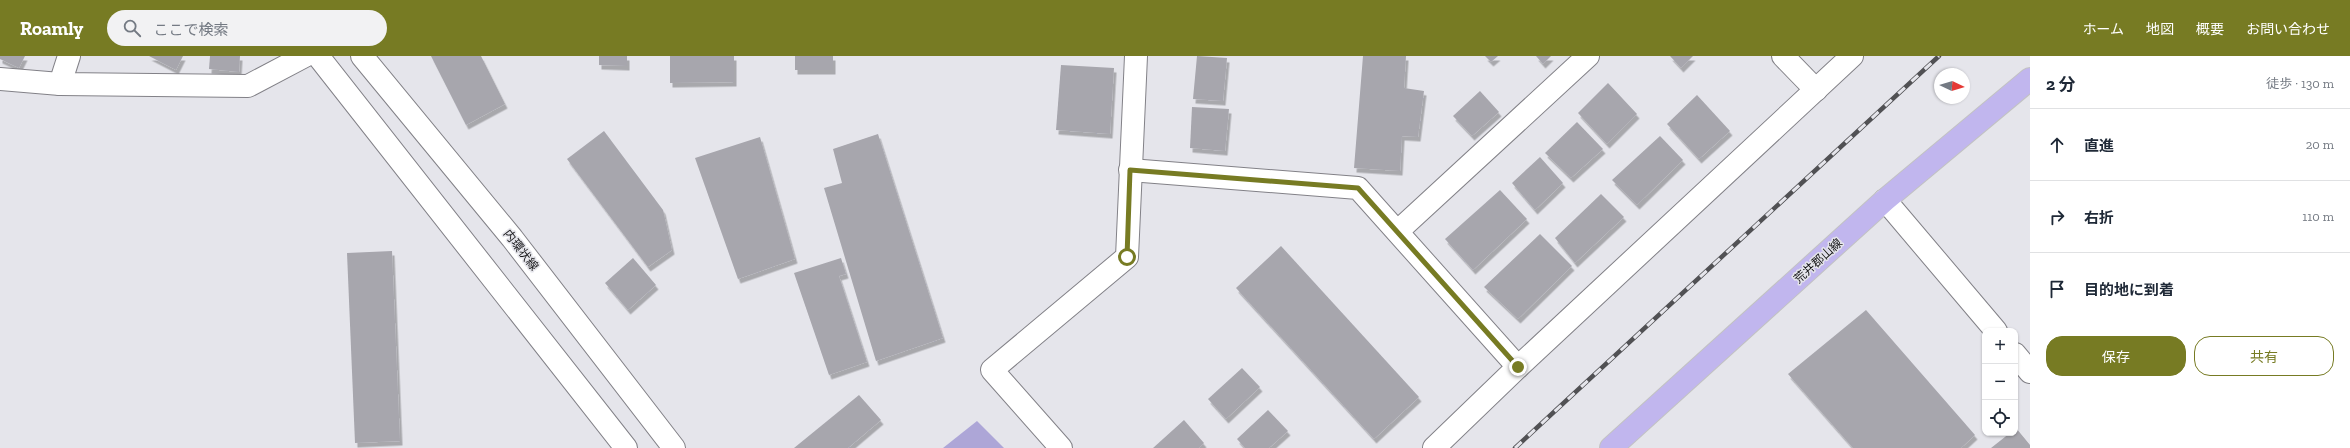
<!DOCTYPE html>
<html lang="ja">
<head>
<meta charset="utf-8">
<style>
	:root { --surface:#fff; --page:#f2f2f3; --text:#1f2937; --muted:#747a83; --line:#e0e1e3; --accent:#777b23 }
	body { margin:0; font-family:"Zilla Slab","Noto Sans JP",serif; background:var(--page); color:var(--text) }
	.controls { position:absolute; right:12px; bottom:12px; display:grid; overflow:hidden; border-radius:8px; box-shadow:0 1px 3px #0004 }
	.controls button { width:36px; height:36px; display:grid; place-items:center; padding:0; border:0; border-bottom:1px solid var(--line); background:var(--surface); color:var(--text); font:20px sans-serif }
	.compass { position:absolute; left:1934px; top:12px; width:36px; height:36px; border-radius:50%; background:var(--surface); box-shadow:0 1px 3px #0004; rotate:94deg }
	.stop { position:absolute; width:12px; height:12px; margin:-9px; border:3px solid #777b23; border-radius:50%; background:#fff }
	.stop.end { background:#777b23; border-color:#fff; box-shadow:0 1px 4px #0008 }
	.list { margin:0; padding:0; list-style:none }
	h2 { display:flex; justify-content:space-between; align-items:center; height:52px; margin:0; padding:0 16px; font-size:17px }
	h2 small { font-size:13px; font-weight:400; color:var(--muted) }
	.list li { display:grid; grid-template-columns:26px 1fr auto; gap:12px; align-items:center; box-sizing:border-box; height:72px; padding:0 16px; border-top:1px solid var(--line) }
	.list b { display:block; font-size:15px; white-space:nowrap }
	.list em { font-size:13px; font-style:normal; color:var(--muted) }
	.actions { display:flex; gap:8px; padding:12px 16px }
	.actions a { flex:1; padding:9px 0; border:1px solid var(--accent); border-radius:16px; text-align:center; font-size:14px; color:var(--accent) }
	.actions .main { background:var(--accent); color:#fff }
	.icon { flex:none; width:22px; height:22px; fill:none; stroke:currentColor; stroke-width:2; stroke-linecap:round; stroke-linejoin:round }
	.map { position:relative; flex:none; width:2030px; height:392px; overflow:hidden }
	header { display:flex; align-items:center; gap:24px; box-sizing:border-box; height:56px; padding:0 20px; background:var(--accent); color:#fff }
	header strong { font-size:19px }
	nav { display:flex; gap:22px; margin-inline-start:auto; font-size:14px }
	.search { width:280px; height:36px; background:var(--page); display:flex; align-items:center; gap:10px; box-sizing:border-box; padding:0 14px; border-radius:22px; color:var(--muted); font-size:15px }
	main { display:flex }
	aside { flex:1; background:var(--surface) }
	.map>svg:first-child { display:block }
</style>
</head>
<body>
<header>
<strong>Roamly</strong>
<div class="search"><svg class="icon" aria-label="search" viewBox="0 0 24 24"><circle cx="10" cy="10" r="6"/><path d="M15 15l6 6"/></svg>ここで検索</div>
<nav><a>ホーム</a><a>地図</a><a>概要</a><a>お問い合わせ</a></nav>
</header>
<main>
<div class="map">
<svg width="2030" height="392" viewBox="0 0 2030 392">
	<defs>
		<filter id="shadow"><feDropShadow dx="2.5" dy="4.5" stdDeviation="0" flood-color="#0004"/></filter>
	</defs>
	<rect width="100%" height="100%" fill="#e5e5eb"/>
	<path fill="#ada6d7" d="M977,365l27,27h-61z"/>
	<g fill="#a7a6ad" filter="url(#shadow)">
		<path d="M0,0h25l-6,12 -19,-9z"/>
		<path d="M149,0h34l-7,14z"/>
		<path d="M210,0h30l-1,16 -30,-3z"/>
		<path d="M431,0h50l24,48 -39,21z"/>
		<path d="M599,0h28v10l-28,-1z"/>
		<path d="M670,0h64v26l-64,1z"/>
		<rect x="795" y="0" width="38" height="14"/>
		<path d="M1197,0l30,2 -4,43 -30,-2z"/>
		<path d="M1363,0h43l-2,32 20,3 -6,46 -16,-1 -2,35 -46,-3z"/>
		<path d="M1485,0h13l-7,6z"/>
		<path d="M1536,0h15l-8,8z"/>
		<path d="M1670,0h23l-12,12z"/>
		<path d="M1061,9l53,3 -4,66 -54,-4z"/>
		<path d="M1608,27l29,31 -30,30 -29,-31z"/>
		<path d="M1480,35l19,21 -27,24 -19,-20z"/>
		<path d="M1697,39l33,36 -31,28 -32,-35z"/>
		<path d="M1192,51l37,2 -4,42 -35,-3z"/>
		<path d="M1577,66l26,27 -32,29 -26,-25z"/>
		<path d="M604,75l59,79 9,40 -24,17 -81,-108z"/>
		<path d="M878,78l65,204 -67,23 -52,-173 18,-5 -9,-34z"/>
		<path d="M1660,80l23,24 -46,45 -25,-25z"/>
		<path d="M760,81l35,122 -57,20 -43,-121z"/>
		<path d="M1540,101l23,26 -28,27 -23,-27z"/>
		<path d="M1500,134l27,29 -54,51 -28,-31z"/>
		<path d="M1601,138l23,23 -49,46 -20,-25z"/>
		<path d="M1540,178l32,32 -54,53 -34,-32z"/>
		<path d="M1281,190l138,151 -45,42 -138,-151z"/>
		<path d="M392,195l8,190 -45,2 -8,-190z"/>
		<path d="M633,202l23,27 -28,25 -23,-27z"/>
		<path d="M841,202l5,16 -7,2 28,86 -38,13 -35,-102z"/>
		<path d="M1866,254l109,125 -14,13h-108l-65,-74z"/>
		<path d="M1242,312l18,19 -34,32 -18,-20z"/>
		<path d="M859,339l22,25 -33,28h-54z"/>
		<path d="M1268,354l20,21 -19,17h-24l-8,-9z"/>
		<path d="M1184,364l20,23 -5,5h-46z"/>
		<path d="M2016,372l14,17v3h-39l19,-15h5z"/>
	</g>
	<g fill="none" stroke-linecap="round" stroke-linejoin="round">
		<defs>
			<g id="minor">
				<path d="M318,0l308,392"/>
				<path d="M362,0l150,182 162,210"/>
				<path d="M1783,0l33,34"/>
				<path d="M0,23l60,5 188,2 57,-30"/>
				<path d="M60,28l9,-28"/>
				<path d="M1130,114l228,18 160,179"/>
				<path d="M1885,144l111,131"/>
				<path d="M1398,175l190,-175"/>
				<path d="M2015,298l15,18"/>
				<path d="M1061,392l-69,-78 135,-113 9,-201"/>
				<path d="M1434,392l84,-81 334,-311"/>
			</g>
			<path id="major" d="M1611,392l274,-248 145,-121"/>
		</defs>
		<use href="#minor" stroke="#828187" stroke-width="24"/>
		<use href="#major" stroke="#c2c2c3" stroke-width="24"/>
		<use href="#minor" stroke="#fff" stroke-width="22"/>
		<use href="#major" stroke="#c1b6ee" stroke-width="22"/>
		<defs>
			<path id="rail" d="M1515,392l424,-392"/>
		</defs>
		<use href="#rail" stroke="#515154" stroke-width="4.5"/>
		<use href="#rail" stroke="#e5e5eb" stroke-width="3" stroke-dasharray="9" stroke-linecap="butt"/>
	</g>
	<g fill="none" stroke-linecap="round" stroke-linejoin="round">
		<path stroke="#777b23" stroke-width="5" d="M1127,201l3,-87 228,18 160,179"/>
	</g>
	<g text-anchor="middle" stroke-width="3" stroke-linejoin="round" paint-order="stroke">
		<g font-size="12" fill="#151517" stroke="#e5e5eb">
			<text transform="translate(521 194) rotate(52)" y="4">内環状線</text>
			<text transform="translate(1818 205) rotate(-42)" y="4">荒井郡山線</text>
		</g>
	</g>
</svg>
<div class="controls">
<button>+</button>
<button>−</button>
<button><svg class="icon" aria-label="locate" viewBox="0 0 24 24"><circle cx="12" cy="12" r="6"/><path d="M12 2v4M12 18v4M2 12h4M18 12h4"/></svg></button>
</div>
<svg class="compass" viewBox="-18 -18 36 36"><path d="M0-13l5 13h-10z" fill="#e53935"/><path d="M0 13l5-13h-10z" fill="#747a83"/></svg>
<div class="stop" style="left:1127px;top:201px"></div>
<div class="stop end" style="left:1518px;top:311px"></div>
</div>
<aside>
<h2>2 分<small>徒歩 · 130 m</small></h2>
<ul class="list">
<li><svg class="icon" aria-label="ahead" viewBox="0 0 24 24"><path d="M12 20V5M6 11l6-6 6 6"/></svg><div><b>直進</b></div><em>20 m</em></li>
<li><svg class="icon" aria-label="right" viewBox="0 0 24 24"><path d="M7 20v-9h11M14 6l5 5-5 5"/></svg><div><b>右折</b></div><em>110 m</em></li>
<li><svg class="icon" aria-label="arrive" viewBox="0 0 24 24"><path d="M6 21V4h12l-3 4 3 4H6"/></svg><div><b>目的地に到着</b></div></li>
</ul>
<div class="actions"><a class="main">保存</a><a>共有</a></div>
</aside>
</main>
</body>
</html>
